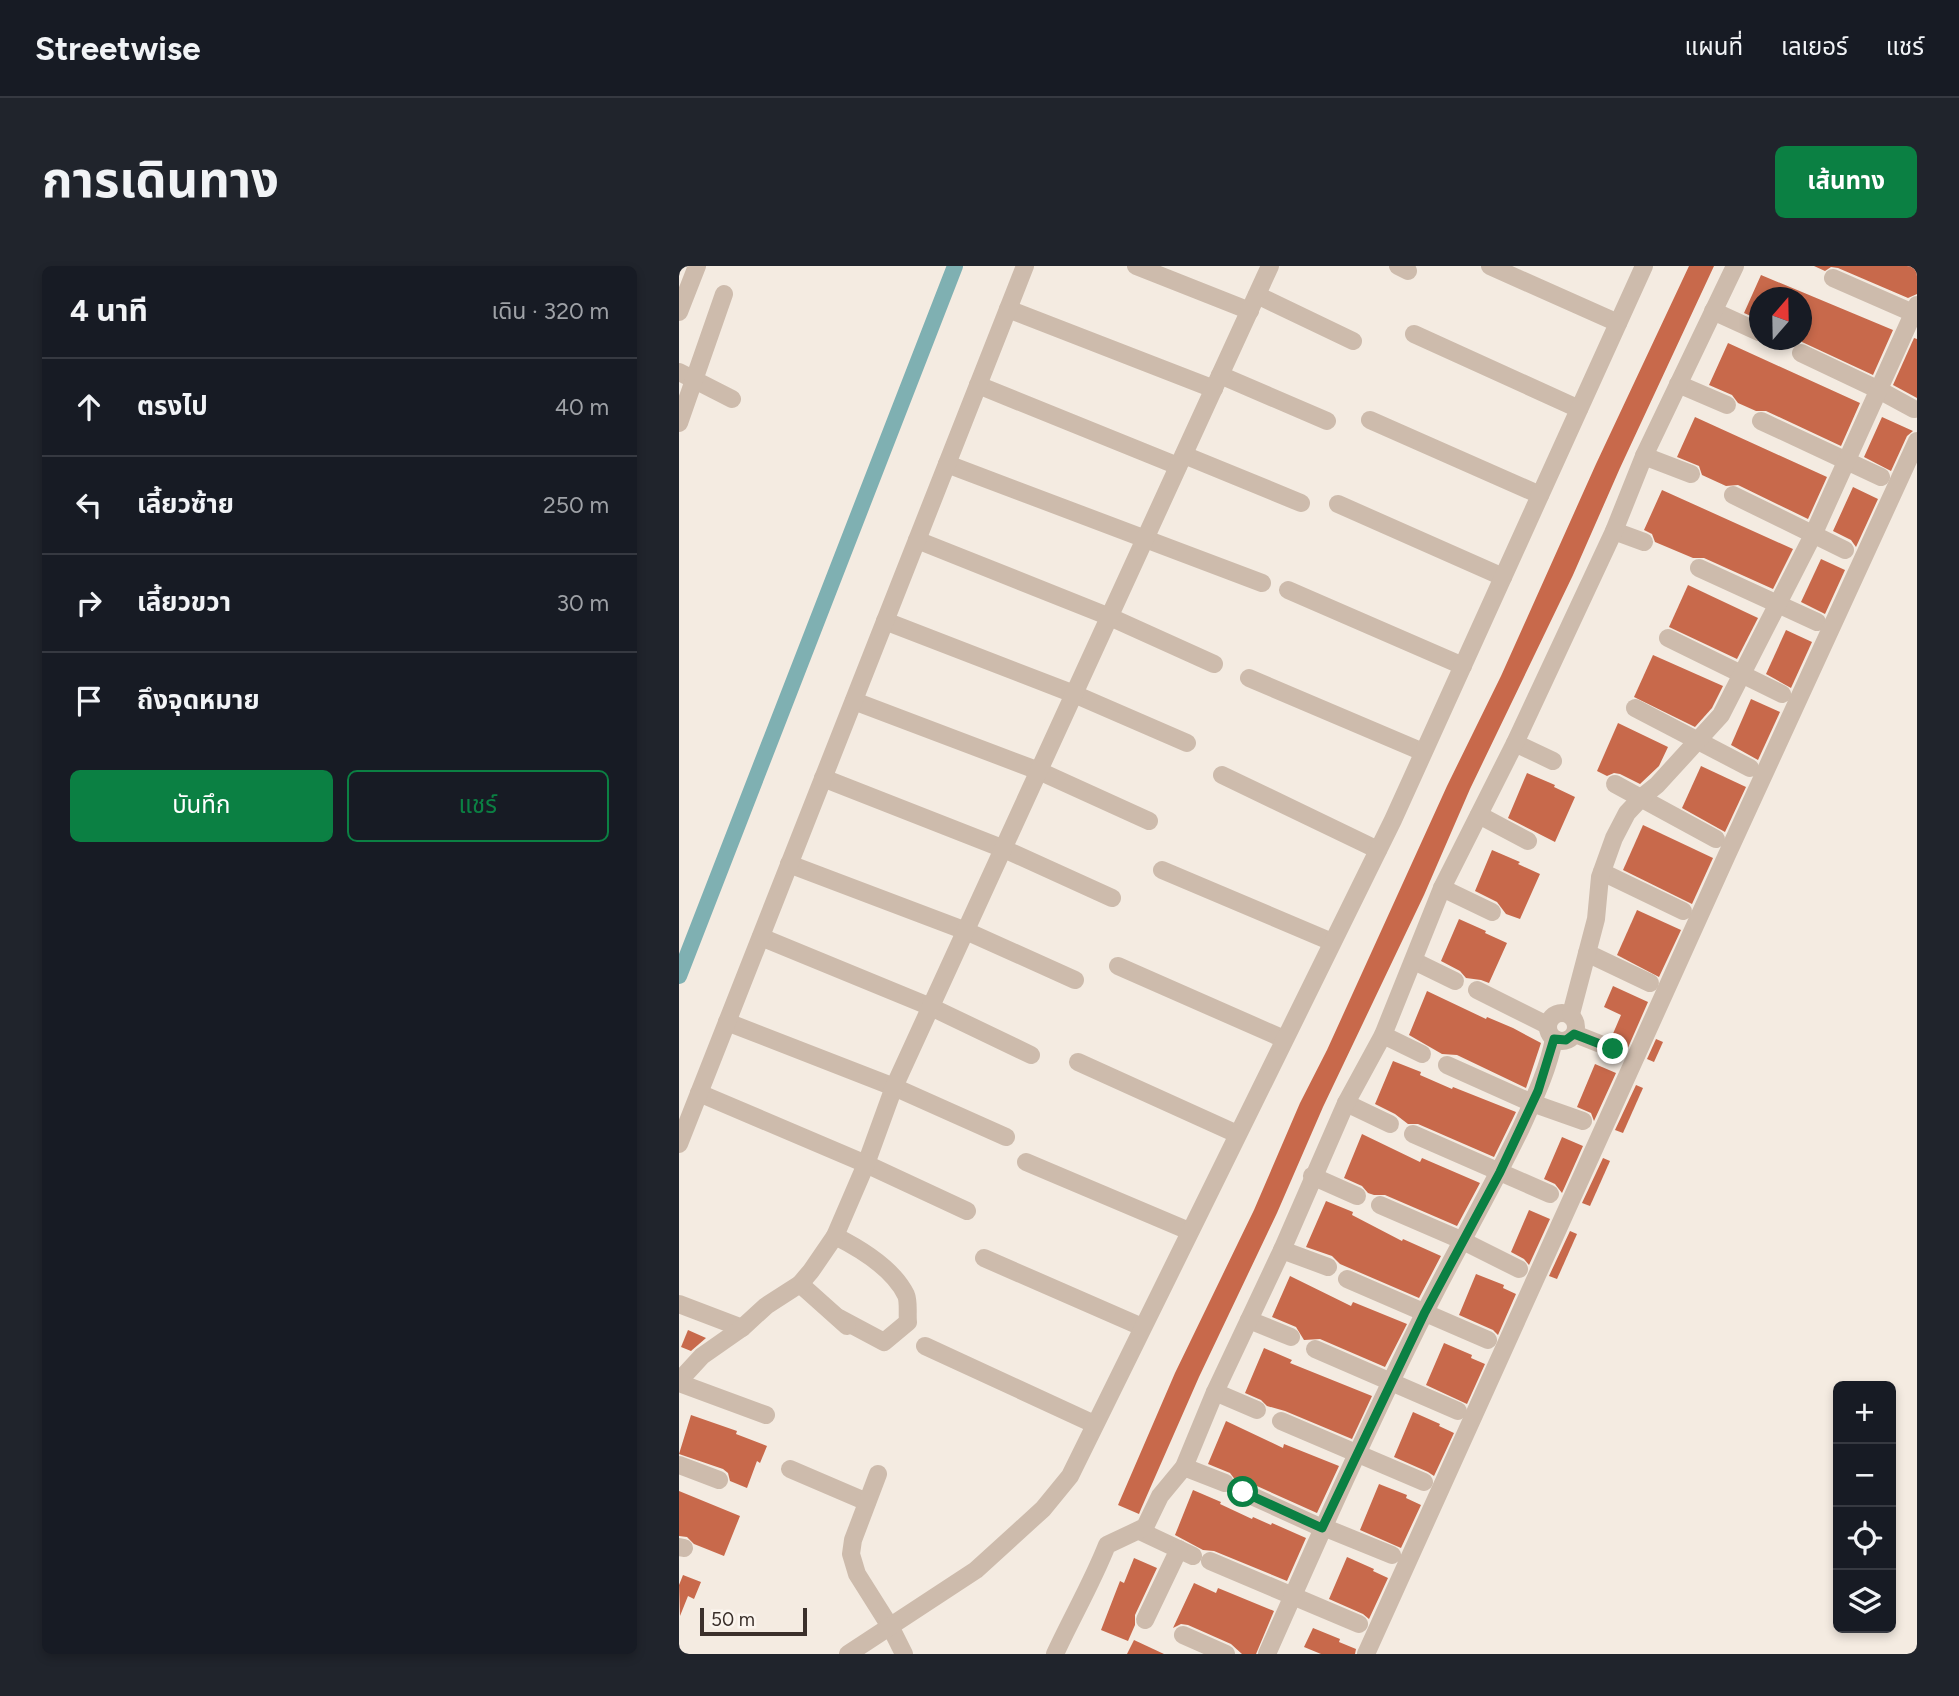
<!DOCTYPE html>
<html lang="th">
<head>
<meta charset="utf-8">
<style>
	:root { --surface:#171b24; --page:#20242c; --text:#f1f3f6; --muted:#9ea1a6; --line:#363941; --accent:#0b8043 }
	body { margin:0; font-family:Figtree,"Noto Sans Thai",sans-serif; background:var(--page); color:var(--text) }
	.controls { position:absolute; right:21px; bottom:21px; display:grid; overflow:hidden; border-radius:10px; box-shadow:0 4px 10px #0003 }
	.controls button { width:63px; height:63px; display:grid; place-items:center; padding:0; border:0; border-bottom:2px solid var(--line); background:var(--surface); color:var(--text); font:35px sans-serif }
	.compass { position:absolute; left:1070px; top:21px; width:63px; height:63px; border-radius:50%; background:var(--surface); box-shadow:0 4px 10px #0003; rotate:20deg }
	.scale { position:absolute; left:21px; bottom:18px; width:107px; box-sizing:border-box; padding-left:7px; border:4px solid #3b302b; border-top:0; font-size:19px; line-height:24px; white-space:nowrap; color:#3b302b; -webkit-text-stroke:5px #fbf5ee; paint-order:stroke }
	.stop { position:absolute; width:21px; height:21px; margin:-16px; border:5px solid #0b8043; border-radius:50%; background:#fff }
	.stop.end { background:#0b8043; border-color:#fff; box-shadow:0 2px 7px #0008 }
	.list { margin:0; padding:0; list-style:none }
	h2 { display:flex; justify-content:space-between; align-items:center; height:91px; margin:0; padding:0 28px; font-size:30px }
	h2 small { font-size:23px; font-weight:400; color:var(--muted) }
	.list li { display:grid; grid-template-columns:46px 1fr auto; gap:21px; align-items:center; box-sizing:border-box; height:98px; padding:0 28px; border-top:2px solid var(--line) }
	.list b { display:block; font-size:26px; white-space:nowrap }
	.list em { font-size:23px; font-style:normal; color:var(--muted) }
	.actions { display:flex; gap:14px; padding:21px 28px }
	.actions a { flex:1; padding:16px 0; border:2px solid var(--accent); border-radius:10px; text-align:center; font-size:24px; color:var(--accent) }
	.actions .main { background:var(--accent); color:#fff }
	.icon { flex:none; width:38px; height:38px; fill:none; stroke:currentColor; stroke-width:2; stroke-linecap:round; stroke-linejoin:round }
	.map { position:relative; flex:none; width:1238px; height:1388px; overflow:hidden; border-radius:10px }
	header { display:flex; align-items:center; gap:42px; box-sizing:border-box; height:98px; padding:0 35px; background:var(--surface); border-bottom:2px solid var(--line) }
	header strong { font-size:33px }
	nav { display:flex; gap:38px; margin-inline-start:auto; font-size:24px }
	.intro { display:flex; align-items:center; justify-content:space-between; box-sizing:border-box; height:168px; padding:0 42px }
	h1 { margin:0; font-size:49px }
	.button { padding:18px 32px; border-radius:10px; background:var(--accent); color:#fff; font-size:24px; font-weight:700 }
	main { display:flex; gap:42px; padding:0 42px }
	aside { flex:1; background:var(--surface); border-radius:10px; box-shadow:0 4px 10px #0003 }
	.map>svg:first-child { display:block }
</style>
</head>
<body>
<header>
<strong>Streetwise</strong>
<nav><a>แผนที่</a><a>เลเยอร์</a><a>แชร์</a></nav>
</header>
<div class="intro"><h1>การเดินทาง</h1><a class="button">เส้นทาง</a></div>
<main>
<aside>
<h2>4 นาที<small>เดิน · 320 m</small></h2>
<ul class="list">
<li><svg class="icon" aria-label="ahead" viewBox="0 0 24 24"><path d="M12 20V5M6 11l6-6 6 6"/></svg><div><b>ตรงไป</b></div><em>40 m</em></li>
<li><svg class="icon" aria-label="left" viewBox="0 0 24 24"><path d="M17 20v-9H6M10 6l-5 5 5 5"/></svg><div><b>เลี้ยวซ้าย</b></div><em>250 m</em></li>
<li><svg class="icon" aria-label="right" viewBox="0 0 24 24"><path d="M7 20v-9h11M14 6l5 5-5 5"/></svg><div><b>เลี้ยวขวา</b></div><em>30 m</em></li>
<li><svg class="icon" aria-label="arrive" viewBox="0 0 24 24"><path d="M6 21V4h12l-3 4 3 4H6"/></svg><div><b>ถึงจุดหมาย</b></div></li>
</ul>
<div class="actions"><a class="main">บันทึก</a><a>แชร์</a></div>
</aside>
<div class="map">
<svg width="1238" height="1388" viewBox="0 0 1238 1388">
	<rect width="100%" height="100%" fill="#f4ebe1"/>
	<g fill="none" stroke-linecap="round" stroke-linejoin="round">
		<path stroke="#7fb0b2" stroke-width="16" d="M0,710l276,-710"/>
	</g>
	<g fill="#c8694b">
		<path d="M1010,0h25l-94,202 -47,107 -103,214 -46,106 -101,212 -46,106 -78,164 -58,132 -2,5 -21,-9 57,-132 79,-163 46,-107 27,-53 120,-264 54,-110 95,-212z"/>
		<path d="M1135,0h103v28l-9,4 -70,-30 -7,-1 -6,4z"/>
		<path d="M1082,9l132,55 -20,45 -71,-33v-44h-42v22l-16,-7z"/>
		<path d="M1235,72l3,1v59l-24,-13z"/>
		<path d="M1049,77l132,60 -19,43 -75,-35h-10l-18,-8 -6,-8 -23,-10z"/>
		<path d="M1016,151l132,60 -19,42 -70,-34 -12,1 -24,-11 -3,-9 -22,-9z"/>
		<path d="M1203,151l31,14 -6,5 -16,35 -27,-14z"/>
		<path d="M1174,221l25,12 -22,48 -5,-7 -18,-9z"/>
		<path d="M983,224l131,59 -20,40 -69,-31h-11l-38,-16 -3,-8 -8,-4z"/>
		<path d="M1142,293l24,11 -20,44 -24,-12z"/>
		<path d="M1009,319l70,33 -21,41 -68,-32z"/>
		<path d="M1107,364l26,12 -21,46 -25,-14z"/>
		<path d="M974,389l70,31 -11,22 -17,19 -61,-30z"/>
		<path d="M1072,433l29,13 -22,48 -27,-15z"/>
		<path d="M939,457l50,24 -9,19 -19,18 -20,-10 -6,-1 -7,3 -10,-5z"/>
		<path d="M1022,500l45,21 -21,45 -43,-24z"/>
		<path d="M848,507l28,12 -1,2 21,10 -20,45 -47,-24z"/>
		<path d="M964,559l70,33 -21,46 -69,-34z"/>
		<path d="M813,584l28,12 -2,2 22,10 -20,45 -14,-5 -9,-12 -22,-11z"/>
		<path d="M958,644l44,20 -22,47 -42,-22z"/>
		<path d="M780,653l27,12 -1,2 22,10 -18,40 -8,-3 -15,-2 -6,-7 -19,-10z"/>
		<path d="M934,720l35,16 -21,48 -6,-9 -9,-5 9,-21 -17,-8z"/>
		<path d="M748,725l59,28 1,-2 26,11 28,15 -15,45 -69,-33 -15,-1 -33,-19z"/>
		<path d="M977,773l7,3 -9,20 -7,-3z"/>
		<path d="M714,795l28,11 -1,3 32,14 1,-2 63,25 -22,45 -76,-33h-10l-13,-10 -20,-10z"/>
		<path d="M916,798l21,9 -22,48 -3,-8 -14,-6z"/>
		<path d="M957,819l7,3 -20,45 -8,-3z"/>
		<path d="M683,868l58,28 2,-4 58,25 -23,43 -72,-31h-11l-6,-2 -6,-7 -18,-8z"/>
		<path d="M883,871l21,9 -21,47 -7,-9 -11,-5z"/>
		<path d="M924,892l7,3 -20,45 -8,-3z"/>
		<path d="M647,935l27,11 -1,3 50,26 1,-2 38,17 -22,42 -79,-34 -8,-8 -26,-9z"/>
		<path d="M850,944l21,9 -21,46 -5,-6 -13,-7z"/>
		<path d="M891,965l7,3 -20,45 -8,-3z"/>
		<path d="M797,1008l28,11 -1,3 13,6 -18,41 -5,-5 -34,-15z"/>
		<path d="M611,1010l61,30 2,-4 54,22 -22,43 -65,-28 -16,1 -8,-13 -24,-10z"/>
		<path d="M9,1064l18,8 -15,13 -10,-4z"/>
		<path d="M765,1077l28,12 -1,3 14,6 -18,40 -41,-19z"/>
		<path d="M585,1082l28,12 -2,3 82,33 -20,43 -67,-28 -18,-5 -6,-6 -16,-7z"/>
		<path d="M734,1146l27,12 -1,2 15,7 -20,43 -6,-4 -34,-15z"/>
		<path d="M12,1149l46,16 -1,3 31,12 -7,17 -3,-2 -10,27 -17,-7 -2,-8 -5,-4 -44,-15z"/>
		<path d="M547,1155l57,27 1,-4 55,22 -22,47 -69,-31 -12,-1 -6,-8 -22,-9z"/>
		<path d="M700,1218l28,11 -1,3 15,7 -20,43 -41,-18z"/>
		<path d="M514,1224l28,12 -1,2 32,15 1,-2 18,8 1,-2 34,15 -19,43 -73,-30 -11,-1 -28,-15z"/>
		<path d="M0,1225l61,25 -16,40 -30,-12 -7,-7 -8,-1z"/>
		<path d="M668,1291l27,12 -1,2 15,7 -19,41 -6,-5 -34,-15z"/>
		<path d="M455,1292l23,10 -22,47v10l-7,16 -27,-11 19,-49 4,2z"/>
		<path d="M4,1309l18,7 -7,17 -6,-3 -8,20 -1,-31z"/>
		<path d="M515,1317l22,10 2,-5 56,23 -18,43h-14l-11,-10 -43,-19 -7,-1 -8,4z"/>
		<path d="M634,1362l27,11 -1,3 17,7 -1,5h-34l-17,-7z"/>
		<path d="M455,1374l30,14h-37z"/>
	</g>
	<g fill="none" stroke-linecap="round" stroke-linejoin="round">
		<g stroke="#cdbbac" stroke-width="18">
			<path d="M457,0l114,45"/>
			<path d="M719,0l10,5"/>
			<path d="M811,0l128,57"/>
			<path d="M1154,12l80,35"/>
			<path d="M578,29l96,46"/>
			<path d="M329,43l206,80"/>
			<path d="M1034,45l46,21"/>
			<path d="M0,46l18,-46"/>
			<path d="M735,68l165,75"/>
			<path d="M1122,87l78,37 35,19"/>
			<path d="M0,106l53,27"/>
			<path d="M541,109l107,46"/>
			<path d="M999,118l49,21"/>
			<path d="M299,119l200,81"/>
			<path d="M691,154l170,75"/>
			<path d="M1082,155l120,56"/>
			<path d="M0,157l45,-129"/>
			<path d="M505,189l117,48"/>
			<path d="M965,190l47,18"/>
			<path d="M268,198l315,119"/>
			<path d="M1054,229l112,55"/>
			<path d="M659,238l165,73"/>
			<path d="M935,265l30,11"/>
			<path d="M238,274l193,77 104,47"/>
			<path d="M1020,302l118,54"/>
			<path d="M609,324l175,76"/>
			<path d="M206,355l189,73 113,49"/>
			<path d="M989,372l114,56"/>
			<path d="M570,412l174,74"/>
			<path d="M175,435l185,70 110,50"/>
			<path d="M956,442l115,60"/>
			<path d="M836,477l38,18"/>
			<path d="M543,509l156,75"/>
			<path d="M144,512l181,71 108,49"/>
			<path d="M936,518l101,55"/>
			<path d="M800,549l49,26"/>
			<path d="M110,598l177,67 109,49"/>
			<path d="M483,604l170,72"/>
			<path d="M923,606l81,39"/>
			<path d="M763,622l50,24"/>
			<path d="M82,671l170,70 100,48"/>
			<path d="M908,687l63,30"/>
			<path d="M735,695l41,20"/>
			<path d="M439,700l166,73"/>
			<path d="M798,724l70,35"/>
			<circle cx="883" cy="761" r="14"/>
			<path d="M892,748l25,-95 4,-42 14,-39 13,-25 15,-16 15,-12 64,-70 92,-180 104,-230"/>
			<path d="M48,756l167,65 112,50"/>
			<path d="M896,768l38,15"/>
			<path d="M704,769l39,19"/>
			<path d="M399,796l159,72"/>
			<path d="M768,799l85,38 51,18"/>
			<path d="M20,827l167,71 101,47"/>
			<path d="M667,837l44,21"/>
			<path d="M734,868l137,60"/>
			<path d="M0,878l346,-878"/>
			<path d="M347,896l163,69"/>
			<path d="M633,910l45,20"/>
			<path d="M701,939l81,35 58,29"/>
			<path d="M156,970c26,13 58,32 71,59 3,7 1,19 2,27l-24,20 -45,-24"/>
			<path d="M603,984l46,17"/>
			<path d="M305,992l158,69"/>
			<path d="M668,1013l141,61"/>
			<path d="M121,1018l47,42"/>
			<path d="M0,1038l63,24"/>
			<path d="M570,1054l42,17"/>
			<path d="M246,1080l169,78"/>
			<path d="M636,1083l143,62"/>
			<path d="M0,1115l23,-25 40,-28 24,-22 34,-22 11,-13 24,-35 31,-72 28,-77 376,-821"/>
			<path d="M0,1117l87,32"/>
			<path d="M536,1126l42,18"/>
			<path d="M602,1155l143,61"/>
			<path d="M0,1199l40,15"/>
			<path d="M505,1201l41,16"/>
			<path d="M111,1203l77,33"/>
			<path d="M199,1208l-25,66 -2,14 6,20 34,54 13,26"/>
			<path d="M564,1226l79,36"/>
			<path d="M644,1261l69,28"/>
			<path d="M461,1265l53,25"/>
			<path d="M0,1281l5,1"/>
			<path d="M531,1295l149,63"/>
			<path d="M466,1354l34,-71"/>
			<path d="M504,1369l43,19"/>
			<path d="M169,1388l128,-84 67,-61 27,-33 323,-656 251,-554"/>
			<path d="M376,1388c17,-37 37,-71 52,-109l38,-18 15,-31 24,-29 31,-75 67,-142 64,-147 37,-68 59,-147 73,-145 99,-212 30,-75 91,-190"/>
			<path d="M588,1388c51,-115 102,-230 158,-342 31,-62 66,-122 96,-184 13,-29 27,-58 33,-89"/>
			<path d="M687,1388l360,-797 191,-416"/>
		</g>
	</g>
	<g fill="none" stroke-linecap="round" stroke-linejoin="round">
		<path stroke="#0b8043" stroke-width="9" d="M564,1226l79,36 103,-216 75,-140 38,-81 16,-52 12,1 8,-6 39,15"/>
	</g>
</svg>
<div class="controls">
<button>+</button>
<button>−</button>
<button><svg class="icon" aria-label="locate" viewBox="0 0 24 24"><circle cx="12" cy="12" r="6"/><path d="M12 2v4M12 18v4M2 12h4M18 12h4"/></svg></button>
<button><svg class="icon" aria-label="layers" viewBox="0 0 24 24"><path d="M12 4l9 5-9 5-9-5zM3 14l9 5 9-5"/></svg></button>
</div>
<svg class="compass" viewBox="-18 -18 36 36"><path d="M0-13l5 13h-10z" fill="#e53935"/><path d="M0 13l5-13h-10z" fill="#9ea1a6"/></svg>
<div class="scale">50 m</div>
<div class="stop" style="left:564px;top:1226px"></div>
<div class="stop end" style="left:934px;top:783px"></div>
</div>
</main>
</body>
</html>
